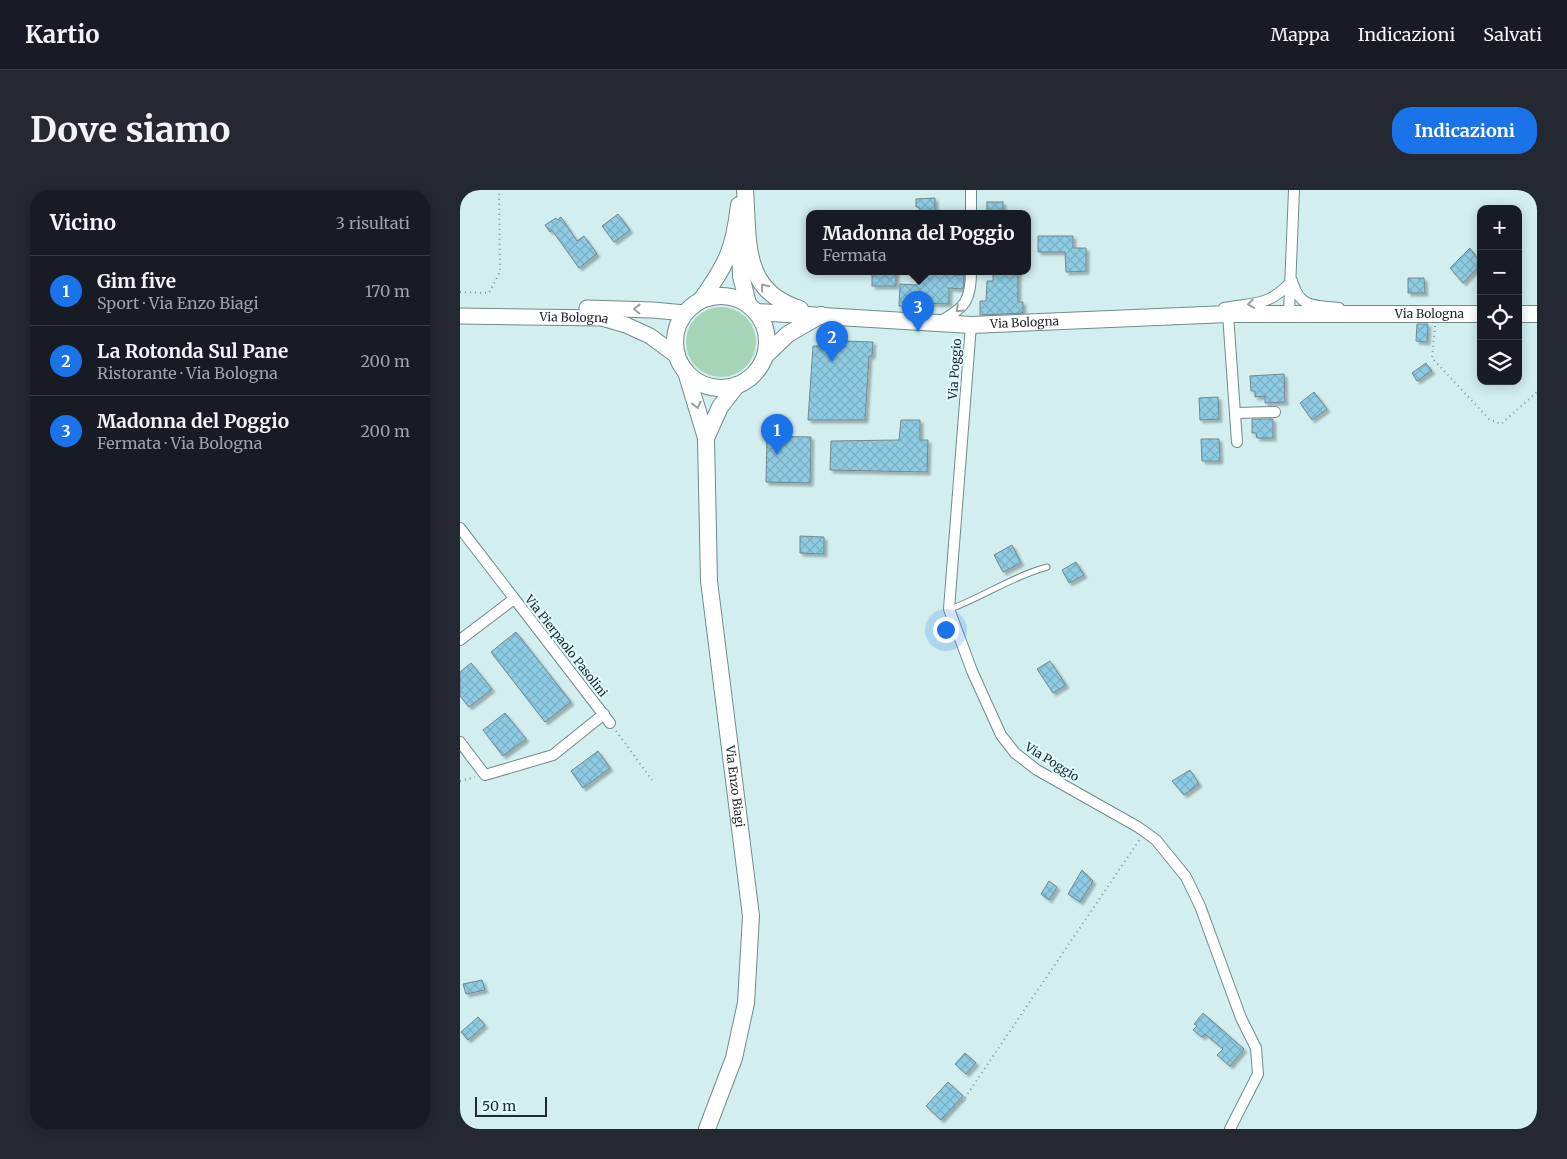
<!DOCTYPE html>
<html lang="it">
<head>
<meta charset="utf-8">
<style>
	:root { --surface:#171b24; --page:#242831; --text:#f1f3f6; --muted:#9ea1a6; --line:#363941; --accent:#1a73e8 }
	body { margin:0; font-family:Merriweather,serif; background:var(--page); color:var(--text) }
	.controls { position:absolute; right:15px; top:15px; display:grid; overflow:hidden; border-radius:10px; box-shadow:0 2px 12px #0003 }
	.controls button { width:45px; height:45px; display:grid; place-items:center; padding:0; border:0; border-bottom:1px solid var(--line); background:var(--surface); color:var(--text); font:25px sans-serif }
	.scale { position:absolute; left:15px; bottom:12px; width:72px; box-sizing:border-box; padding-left:5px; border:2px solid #202b2b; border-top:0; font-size:14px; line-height:18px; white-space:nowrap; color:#202b2b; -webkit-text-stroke:4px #dffbfd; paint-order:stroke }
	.you { position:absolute; left:485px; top:439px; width:18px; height:18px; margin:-12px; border:4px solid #fff; border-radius:50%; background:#1a73e8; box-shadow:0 0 0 8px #1a73e833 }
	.badge { display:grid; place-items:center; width:32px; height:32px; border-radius:50%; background:var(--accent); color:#fff; font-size:16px; font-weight:700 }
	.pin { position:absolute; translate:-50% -41px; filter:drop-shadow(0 1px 2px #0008) }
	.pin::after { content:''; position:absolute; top:26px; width:18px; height:15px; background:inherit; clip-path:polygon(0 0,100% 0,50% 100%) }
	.popup { position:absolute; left:346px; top:20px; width:225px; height:65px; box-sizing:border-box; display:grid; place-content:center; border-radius:10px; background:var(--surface); filter:drop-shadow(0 1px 4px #0005); font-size:16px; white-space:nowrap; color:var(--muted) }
	.popup b { font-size:19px; color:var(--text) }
	.popup::after { content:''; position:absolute; left:50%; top:100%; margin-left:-10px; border:10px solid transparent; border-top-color:var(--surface) }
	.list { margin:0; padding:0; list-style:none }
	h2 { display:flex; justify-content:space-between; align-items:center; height:65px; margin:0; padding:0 20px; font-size:21px }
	h2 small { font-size:16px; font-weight:400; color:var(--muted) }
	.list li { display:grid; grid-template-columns:32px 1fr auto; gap:15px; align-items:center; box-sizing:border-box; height:70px; padding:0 20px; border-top:1px solid var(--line) }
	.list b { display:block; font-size:19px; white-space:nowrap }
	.list p { margin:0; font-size:16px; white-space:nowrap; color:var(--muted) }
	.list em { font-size:16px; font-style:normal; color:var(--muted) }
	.icon { flex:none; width:28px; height:28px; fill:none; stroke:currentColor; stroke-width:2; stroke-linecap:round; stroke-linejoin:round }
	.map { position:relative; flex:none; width:1077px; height:939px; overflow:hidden; border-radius:20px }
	header { display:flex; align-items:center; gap:30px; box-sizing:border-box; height:70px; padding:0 25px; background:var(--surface); border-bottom:1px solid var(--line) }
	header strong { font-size:24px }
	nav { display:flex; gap:28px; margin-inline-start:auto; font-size:18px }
	.intro { display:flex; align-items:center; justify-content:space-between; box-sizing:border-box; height:120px; padding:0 30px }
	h1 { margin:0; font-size:35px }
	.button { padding:12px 22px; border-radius:20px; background:var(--accent); color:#fff; font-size:18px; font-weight:700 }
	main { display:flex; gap:30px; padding:0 30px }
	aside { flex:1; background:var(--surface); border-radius:20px; box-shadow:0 2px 12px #0003 }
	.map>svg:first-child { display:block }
</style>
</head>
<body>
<header>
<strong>Kartio</strong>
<nav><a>Mappa</a><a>Indicazioni</a><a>Salvati</a></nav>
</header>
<div class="intro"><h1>Dove siamo</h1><a class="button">Indicazioni</a></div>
<main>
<aside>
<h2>Vicino<small>3 risultati</small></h2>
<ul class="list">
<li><span class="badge">1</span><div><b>Gim five</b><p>Sport · Via Enzo Biagi</p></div><em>170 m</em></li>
<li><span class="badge">2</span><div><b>La Rotonda Sul Pane</b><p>Ristorante · Via Bologna</p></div><em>200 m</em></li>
<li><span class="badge">3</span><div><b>Madonna del Poggio</b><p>Fermata · Via Bologna</p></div><em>200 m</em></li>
</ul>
</aside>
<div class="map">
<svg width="1077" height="939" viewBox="0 0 1077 939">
	<defs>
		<pattern id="building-cross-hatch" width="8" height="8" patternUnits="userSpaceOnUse" patternTransform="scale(1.25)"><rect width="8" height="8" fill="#8ecce3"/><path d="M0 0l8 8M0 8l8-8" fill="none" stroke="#7aafc3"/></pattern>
		<filter id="shadow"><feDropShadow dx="3" dy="3" stdDeviation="1" flood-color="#0004"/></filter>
	</defs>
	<rect width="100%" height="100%" fill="#d2eeef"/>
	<circle fill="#a5d4b7" cx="261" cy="152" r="35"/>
	<g fill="url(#building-cross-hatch)" stroke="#718890" filter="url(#shadow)">
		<path d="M475,8v15h-15l-1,-6h-3v-8z"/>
		<rect x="527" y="12" width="16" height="11"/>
		<path d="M158,24l12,16 -16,12 -12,-16z"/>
		<path d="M101,27l16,24 7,-5 13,18 -18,14 -27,-38 -2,2 -5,-7 11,-7 1,2z"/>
		<path d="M578,46h35v12h13v23l-20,1 -1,-20h-27z"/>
		<path d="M1010,58l11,16 -18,19 -13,-15z"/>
		<rect x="412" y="81" width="24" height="15"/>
		<path d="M457,81h36v4h11l-1,14 -14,-1v16l-31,-1v3h-19l1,-22 17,1z"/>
		<path d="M537,81h21v31h5v11l-43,2v-14h6l1,-20h6v-8z"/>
		<path d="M948,88h16l1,15h-17z"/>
		<path d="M957,134h11l-1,18 -11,-1z"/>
		<path d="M385,151l28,1 -1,14h-3l-4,64h-57l5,-74 32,1z"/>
		<path d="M966,173l6,8 -15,10 -5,-8z"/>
		<path d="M824,184l1,28 -20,1v-7l-10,1v-6h-4l-1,-15z"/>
		<path d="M854,202l13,17 -15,11 -12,-17z"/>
		<path d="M758,207l1,22 -19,1 -1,-22z"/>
		<path d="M792,229h21v19h-16l-1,-5h-4z"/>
		<path d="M441,230h19v20h8l-1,32 -97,-2 1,-29 68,-1z"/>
		<path d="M307,246l44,1 -1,46 -44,-1z"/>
		<path d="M741,249h18l1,22h-18z"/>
		<path d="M340,346l24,1v17l-24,-1z"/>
		<path d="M552,355l9,18 -18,9 -9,-17z"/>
		<path d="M616,372l8,13 -15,8 -7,-13z"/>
		<path d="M56,442l55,70 -26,20 -54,-70z"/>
		<path d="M590,471l16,24 -13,8 -16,-24z"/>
		<path d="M11,473l21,26 -23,18 -9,-11v-24z"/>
		<path d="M45,523l21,26 -23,17 -20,-26z"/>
		<path d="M138,561l12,17 -27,20 -12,-17z"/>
		<path d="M730,580l9,14 -15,11 -12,-14z"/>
		<path d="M622,680l11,11 -13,21 -12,-8z"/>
		<path d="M589,691l8,6 -8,13 -8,-6z"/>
		<path d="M22,790l3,10 -19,4 -3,-10z"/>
		<path d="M743,823l41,36 -14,17 -13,-11 6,-6 -18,-15 -3,3 -9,-7 4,-4 -3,-2z"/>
		<path d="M18,827l7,8 -17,15 -7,-8z"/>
		<path d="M505,863l11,10 -10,11 -11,-10z"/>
		<path d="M488,892l15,14 -22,24 -15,-14z"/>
	</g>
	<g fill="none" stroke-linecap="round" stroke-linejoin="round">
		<defs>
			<path id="lane" d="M490,419c33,-12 63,-33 97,-42"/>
			<g id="street">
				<path d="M511,0v23"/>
				<path d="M833,94c8,25 23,21 46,24"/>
				<path d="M764,118c31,-6 44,-1 68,-27"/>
				<path d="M829,123l5,-123"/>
				<path d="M768,124l9,128"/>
				<path d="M479,132c26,-14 32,-21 32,-51"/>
				<path d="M511,135l-22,284 23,62 29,64 14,18 22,17 101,57 18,13 30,37 14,29 41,112 15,30 2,26 -28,55"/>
				<path d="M776,223l39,-1"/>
				<path d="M0,338l150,195"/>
				<path d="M0,450l54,-41"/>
				<path d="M0,552l25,33 68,-20 51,-41"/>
			</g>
			<g id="secondary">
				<path d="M127,118l66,2 32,3"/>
				<path id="s1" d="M0,126l142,2 24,7 24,11 27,20"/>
			</g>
			<g id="primary">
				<path d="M285,0c4,51 -4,101 55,119"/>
				<path d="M280,50l1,36 7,28"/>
				<circle cx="261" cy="152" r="46"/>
				<path d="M241,110c26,-36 33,-51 38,-95"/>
				<path id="s2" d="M296,122l215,13 257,-11h253"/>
				<path d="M1058,124h19"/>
				<path d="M305,166l23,-22 33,-19"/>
				<path id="s3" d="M226,182l20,66 3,143 42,335 -5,87 -12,55 -27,71"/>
				<path d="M246,248l14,-31 17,-22"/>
			</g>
		</defs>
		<use href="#lane" stroke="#718b8c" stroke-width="7"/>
		<use href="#street" stroke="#718b8c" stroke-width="12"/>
		<use href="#secondary" stroke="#718b8c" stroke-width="17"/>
		<use href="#primary" stroke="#718b8c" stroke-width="18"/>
		<g stroke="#829696" stroke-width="2" stroke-dasharray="1 4" stroke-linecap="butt">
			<path d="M0,102l29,1 11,-21 -1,-82"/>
			<path d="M975,136l-3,32 57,61 12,5 36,-32"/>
			<path d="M156,541l36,49"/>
			<path d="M0,591l15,-4"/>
			<path d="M502,912l178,-263"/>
		</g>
		<use href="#lane" stroke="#fff" stroke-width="5"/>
		<use href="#street" stroke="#fff" stroke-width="10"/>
		<use href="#secondary" stroke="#fff" stroke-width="15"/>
		<use href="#primary" stroke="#fff" stroke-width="16"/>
	</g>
	<defs><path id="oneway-chevron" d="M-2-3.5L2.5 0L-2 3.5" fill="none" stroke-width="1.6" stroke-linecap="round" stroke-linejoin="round" transform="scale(1.25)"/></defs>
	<g stroke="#9ba0a0">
		<use href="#oneway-chevron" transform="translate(304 97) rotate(-128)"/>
		<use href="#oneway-chevron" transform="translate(791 114) rotate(172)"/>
		<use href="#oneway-chevron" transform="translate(177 119) rotate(-179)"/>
		<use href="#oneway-chevron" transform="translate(499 119) rotate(137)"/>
		<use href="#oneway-chevron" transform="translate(237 215) rotate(76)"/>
	</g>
	<g text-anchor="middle" stroke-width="4.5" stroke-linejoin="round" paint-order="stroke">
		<g font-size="12" fill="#202b2b" stroke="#dffbfd">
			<text dy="4" stroke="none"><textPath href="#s2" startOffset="674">Via Bologna</textPath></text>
			<text dy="4" stroke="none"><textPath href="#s1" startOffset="114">Via Bologna</textPath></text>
			<text dy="4" stroke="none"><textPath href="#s2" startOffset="269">Via Bologna</textPath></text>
			<text transform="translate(495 179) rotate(-86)" y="4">Via Poggio</text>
			<text transform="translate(106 456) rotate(52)" y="4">Via Pierpaolo Pasolini</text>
			<text transform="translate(592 572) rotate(32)" y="4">Via Poggio</text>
			<text dy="4" stroke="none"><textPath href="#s3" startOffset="419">Via Enzo Biagi</textPath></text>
		</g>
	</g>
</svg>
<div class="controls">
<button>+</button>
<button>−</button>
<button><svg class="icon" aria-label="locate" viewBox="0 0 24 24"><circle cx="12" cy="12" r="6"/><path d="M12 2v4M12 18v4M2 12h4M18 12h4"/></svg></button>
<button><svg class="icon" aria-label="layers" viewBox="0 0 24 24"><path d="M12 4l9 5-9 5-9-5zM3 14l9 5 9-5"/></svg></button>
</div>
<div class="scale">50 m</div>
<div class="you"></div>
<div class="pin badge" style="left:317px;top:265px">1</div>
<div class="pin badge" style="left:372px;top:172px">2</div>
<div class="pin badge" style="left:458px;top:142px">3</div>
<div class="popup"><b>Madonna del Poggio</b>Fermata</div>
</div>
</main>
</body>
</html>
